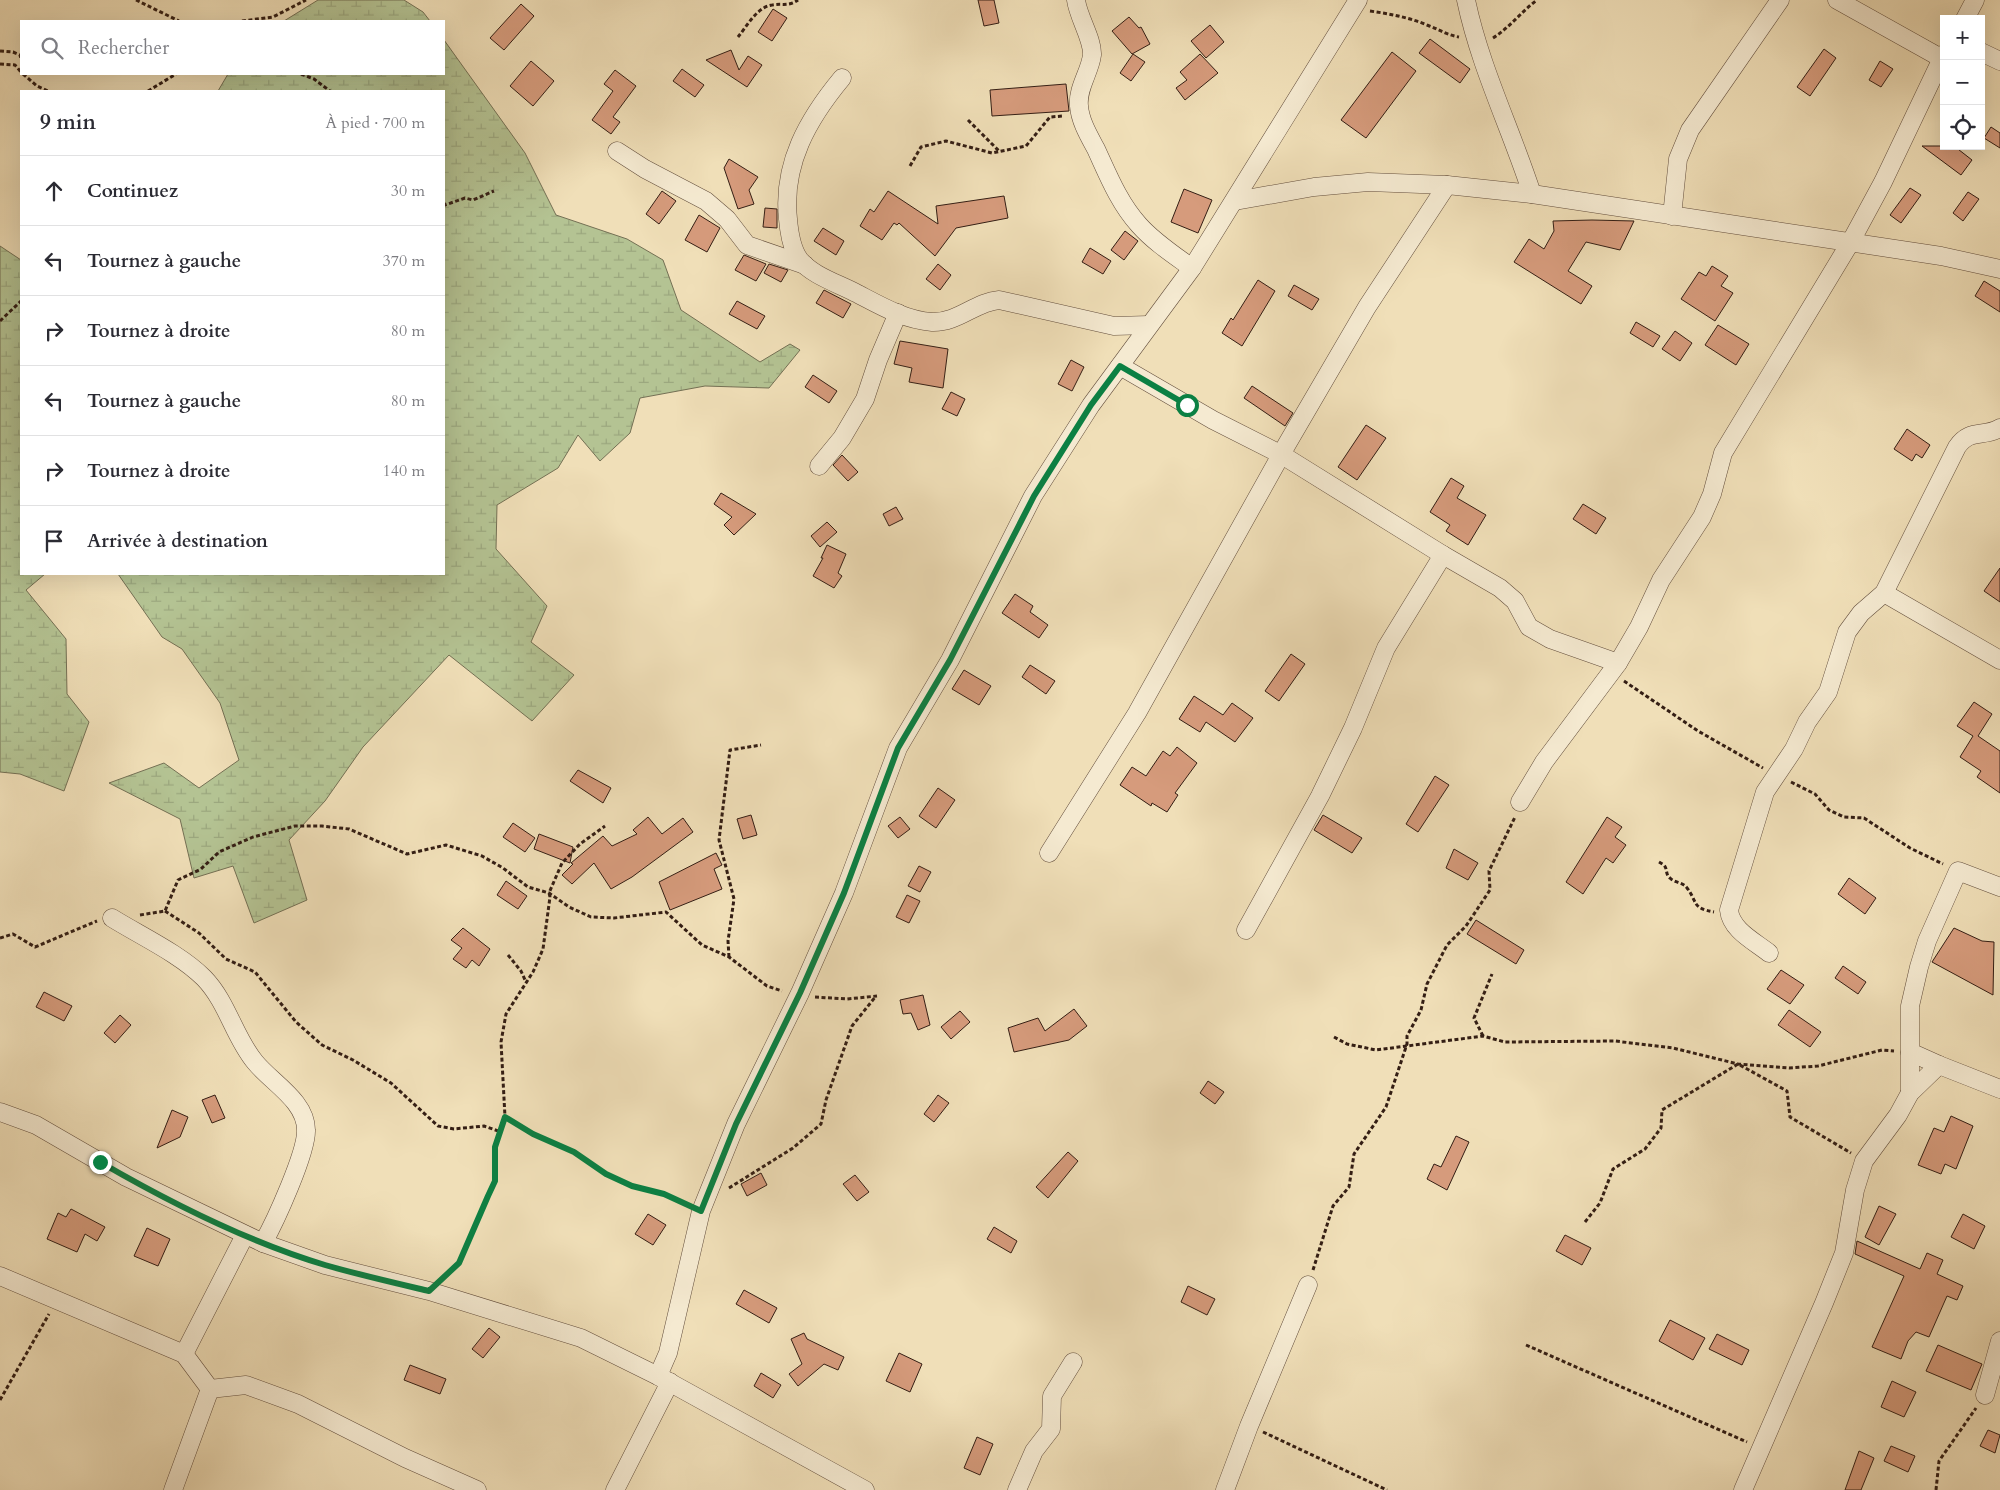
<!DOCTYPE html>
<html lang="fr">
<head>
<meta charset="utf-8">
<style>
	:root { --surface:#fff; --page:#f7f7f7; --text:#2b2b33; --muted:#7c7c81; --line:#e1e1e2 }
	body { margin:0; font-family:Cardo,serif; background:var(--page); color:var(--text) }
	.controls { position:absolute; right:15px; top:15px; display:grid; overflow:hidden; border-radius:0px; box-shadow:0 5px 20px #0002 }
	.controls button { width:45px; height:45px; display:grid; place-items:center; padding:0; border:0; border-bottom:1px solid var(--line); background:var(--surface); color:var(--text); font:25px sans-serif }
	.stop { position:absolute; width:15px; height:15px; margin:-11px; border:4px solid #0b8043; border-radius:50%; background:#fff }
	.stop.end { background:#0b8043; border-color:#fff; box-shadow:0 1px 5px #0008 }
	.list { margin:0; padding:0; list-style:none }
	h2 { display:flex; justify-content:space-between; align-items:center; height:65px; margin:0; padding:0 20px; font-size:21px }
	h2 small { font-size:16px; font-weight:400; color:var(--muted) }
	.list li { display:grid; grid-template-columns:32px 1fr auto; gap:15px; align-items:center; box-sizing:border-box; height:70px; padding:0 20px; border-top:1px solid var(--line) }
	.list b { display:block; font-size:19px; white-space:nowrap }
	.list em { font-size:16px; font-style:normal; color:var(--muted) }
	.icon { flex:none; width:28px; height:28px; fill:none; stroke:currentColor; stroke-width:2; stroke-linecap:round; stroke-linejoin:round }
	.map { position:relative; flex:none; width:2000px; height:1490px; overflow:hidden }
	.search { position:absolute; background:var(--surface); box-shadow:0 5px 20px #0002; left:20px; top:20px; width:425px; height:55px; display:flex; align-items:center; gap:12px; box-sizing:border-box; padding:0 18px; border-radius:0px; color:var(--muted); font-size:19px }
	.panel { position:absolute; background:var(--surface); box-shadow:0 5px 20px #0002; left:20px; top:90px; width:425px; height:485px; border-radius:0px }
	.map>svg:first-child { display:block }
</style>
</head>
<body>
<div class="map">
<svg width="2000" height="1490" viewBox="0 0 2000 1490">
	<defs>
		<pattern id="wetland-marsh" width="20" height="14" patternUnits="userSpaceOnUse" patternTransform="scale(1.25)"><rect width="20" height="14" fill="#b4c393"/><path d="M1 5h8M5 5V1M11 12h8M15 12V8" fill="none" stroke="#9ba77e"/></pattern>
	</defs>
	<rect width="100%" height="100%" fill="#f0dfb8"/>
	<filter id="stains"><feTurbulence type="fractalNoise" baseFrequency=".004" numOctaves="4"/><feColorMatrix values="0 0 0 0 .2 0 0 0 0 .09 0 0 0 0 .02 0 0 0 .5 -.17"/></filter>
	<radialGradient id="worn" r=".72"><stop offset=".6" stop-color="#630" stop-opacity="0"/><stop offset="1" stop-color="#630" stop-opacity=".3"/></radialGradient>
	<g fill="url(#wetland-marsh)" stroke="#747054">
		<path d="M318,0h86l19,12 7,9h-146z"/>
		<path d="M444,40l81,113 31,62 71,24 36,21 18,50 79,52 30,-18 10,6 -31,38 -64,-2 -65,12 -10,35 -30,28 -22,-26 -20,33 -61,37 -1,44 51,57 -16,36 43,33 -42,46 -83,-66 -86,92 -38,54 -36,39 18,60 -53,23 -21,-57 -39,12 -14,-59 -71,-36 55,-20 35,25 40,-28 -19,-57 -38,-54 -20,-12 -44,-63h326v-483h-226l10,-17h216z"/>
		<path d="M0,246l21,14v314h24l-19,16 40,49 1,55 22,28 -25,69 -44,-17 -20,-2z"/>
	</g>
	<g fill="#d69b7c" stroke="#341e14">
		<path d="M978,0h16l5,23 -15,3z"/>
		<path d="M521,4l13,12 -30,34 -14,-12z"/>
		<path d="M773,9l14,9 -15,23 -14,-9z"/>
		<path d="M1129,17l10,11 2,-1 9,17 -18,10 -20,-23z"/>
		<path d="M1210,25l14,17 -18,16 -15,-17z"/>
		<path d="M1430,39l40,30 -10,14 -41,-30z"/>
		<path d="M1824,49l12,9 -26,38 -13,-9z"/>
		<path d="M731,50l8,20 9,-14 14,9 -15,22 -41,-27z"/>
		<path d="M1392,52l24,19 -50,67 -25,-18z"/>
		<path d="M1133,54l12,8 -14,19 -11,-8z"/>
		<path d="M1200,54l18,19 -33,27 -9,-12 11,-8 -7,-8z"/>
		<path d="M531,61l23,20 -21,25 -23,-20z"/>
		<path d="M1880,61l13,8 -12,18 -12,-7z"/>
		<path d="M682,69l22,16 -9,12 -22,-16z"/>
		<path d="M615,70l21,16 -23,31 7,5 -9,12 -19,-14 21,-29 -9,-7z"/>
		<path d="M1066,84l3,27 -77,5 -2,-26z"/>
		<path d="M1991,127l9,6v15l-16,-10z"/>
		<path d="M1922,146h32l18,14 -11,15z"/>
		<path d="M729,159l29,18 -9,13 5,14 -16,5 -14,-41z"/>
		<path d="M1910,188l11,7 -20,28 -11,-8z"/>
		<path d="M1184,189l28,11 -14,33 -27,-11z"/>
		<path d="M662,191l14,10 -17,23 -13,-10z"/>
		<path d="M888,191l50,33 -2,-18 68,-10 4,22 -52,10 -21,28 -36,-33 -2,2 -3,-2 -12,17 -22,-14 10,-17 4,3z"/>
		<path d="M1968,192l11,7 -16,22 -10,-8z"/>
		<path d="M765,208l12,1v19l-14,-1z"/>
		<path d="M699,215l21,13 -13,24 -22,-12z"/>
		<path d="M1592,220l42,1 -14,29 -34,-8 -18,29 24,15 -11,18 -67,-42 15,-23 15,10 10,-18 -1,-10z"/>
		<path d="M823,228l21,13 -8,14 -22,-14z"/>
		<path d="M1125,231l13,10 -14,19 -13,-10z"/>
		<path d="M1090,248l21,13 -8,13 -21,-12z"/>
		<path d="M744,255l22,9 -10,17 -21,-11z"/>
		<path d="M769,264l19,6 -7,12 -17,-9z"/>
		<path d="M938,264l13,11 -11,15 -14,-11z"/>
		<path d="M1712,266l16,10 -7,10 12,7 -18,28 -34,-22 18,-27 7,4z"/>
		<path d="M1258,280l17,11 -33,55 -20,-13 9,-15 2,2z"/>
		<path d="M1984,281l16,10v21l-25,-16z"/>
		<path d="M1294,285l25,14 -7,11 -24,-14z"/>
		<path d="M824,290l27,14 -8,14 -27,-15z"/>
		<path d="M737,301l28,15 -8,13 -28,-15z"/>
		<path d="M1636,322l24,14 -7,11 -23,-14z"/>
		<path d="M1718,325l31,19 -13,21 -31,-20z"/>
		<path d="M1675,331l17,12 -12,18 -18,-12z"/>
		<path d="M900,341l48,8 -5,39 -34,-6 3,-14 -18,-4z"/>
		<path d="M1071,360l13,7 -12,24 -14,-7z"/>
		<path d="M813,375l24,16 -8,12 -24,-16z"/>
		<path d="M1252,386l41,27 -8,13 -41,-28z"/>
		<path d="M951,392l14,7 -8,17 -15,-7z"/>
		<path d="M1366,425l20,13 -29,42 -19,-13z"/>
		<path d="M1907,429l23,16 -8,13 -6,-4 -4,7 -18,-12z"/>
		<path d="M842,455l16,17 -10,9 -15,-16z"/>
		<path d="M1451,478l13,8 -7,12 29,17 -18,30 -22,-14 4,-6 -20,-13z"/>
		<path d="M721,493l35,21 -22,21 -10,-10 8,-8 -18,-13z"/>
		<path d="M1583,504l23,14 -10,16 -23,-15z"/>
		<path d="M896,507l7,12 -14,7 -6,-12z"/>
		<path d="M827,522l10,10 -17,15 -9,-11z"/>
		<path d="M827,545l19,9 -8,19 4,3 -8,12 -21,-12 10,-18h-2z"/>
		<path d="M2000,568v34l-16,-11z"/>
		<path d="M1015,594l18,12 -3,6 18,13 -9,13 -37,-25z"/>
		<path d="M1291,654l14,10 -26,37 -14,-10z"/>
		<path d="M1030,665l25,16 -9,13 -24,-17z"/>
		<path d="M964,670l27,16 -12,19 -27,-16z"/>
		<path d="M1194,696l29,19 9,-12 21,15 -18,24 -29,-20 -6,10 -21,-13z"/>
		<path d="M1974,702l18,12 -14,22 22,15v42l-23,-16 4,-6 -21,-14 13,-21 -16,-10z"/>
		<path d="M1177,747l20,16 -22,30 3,2 -11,17 -15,-9 -1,3 -31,-21 12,-18 14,9 17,-25 7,5z"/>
		<path d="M578,770l33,18 -8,15 -33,-22z"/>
		<path d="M1435,776l14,9 -31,47 -12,-8z"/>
		<path d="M938,788l17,12 -19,28 -17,-12z"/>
		<path d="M751,815l6,20 -14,4 -6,-20z"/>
		<path d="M1323,815l39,23 -10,15 -38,-23z"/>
		<path d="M648,817l14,17 21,-16 10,14 -61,45 -21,12 -17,-26 -22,21 -10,-9 11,-11 -2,-1 32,-27 9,10 25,-12 -4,-4z"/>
		<path d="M900,817l10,12 -12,9 -10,-12z"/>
		<path d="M1607,817l15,10 -7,10 11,8 -13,18 -7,-5 -23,36 -17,-12z"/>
		<path d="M513,823l22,15 -10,14 -22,-15z"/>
		<path d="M539,834l34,13 -3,16 -36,-14z"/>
		<path d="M1454,849l24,14 -10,17 -22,-12z"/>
		<path d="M716,853l6,12 -8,4 8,20 -52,21 -11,-28z"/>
		<path d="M919,866l12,6 -11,20 -12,-6z"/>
		<path d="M1849,878l27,20 -11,16 -27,-20z"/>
		<path d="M506,881l21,15 -9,13 -21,-14z"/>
		<path d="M907,895l13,6 -11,22 -13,-6z"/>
		<path d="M1476,920l48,30 -8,14 -49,-30z"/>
		<path d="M463,928l27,21 -11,17 -7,-6 -6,8 -13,-9 9,-11 -11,-8z"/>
		<path d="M1954,928l28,13 12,1 -1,53 -61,-33z"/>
		<path d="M1843,966l23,16 -8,12 -23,-16z"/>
		<path d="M1781,970l23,15 -14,19 -23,-15z"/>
		<path d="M44,992l28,14 -8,15 -28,-14z"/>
		<path d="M923,995l7,30 -12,5 -7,-17 -8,1 -3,-14z"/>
		<path d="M1074,1009l13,17 -18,14 -55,12 -6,-24 30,-10 7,13z"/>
		<path d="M1789,1010l32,22 -11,15 -32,-22z"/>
		<path d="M960,1011l10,11 -19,17 -10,-12z"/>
		<path d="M120,1015l11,10 -16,18 -11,-10z"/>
		<path d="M1208,1081l16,11 -9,12 -15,-11z"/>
		<path d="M215,1095l10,23 -13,5 -10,-23z"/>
		<path d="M938,1095l11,8 -15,19 -10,-8z"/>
		<path d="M172,1110l16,7 -8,20 -23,11z"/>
		<path d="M1951,1116l22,10 -17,43 -11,-5 -4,10 -23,-9 16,-37 10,4z"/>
		<path d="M1456,1136l13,6 -22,48 -20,-11 7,-15 7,3z"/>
		<path d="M1068,1152l10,9 -30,37 -12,-11z"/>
		<path d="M761,1173l6,12 -20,11 -6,-12z"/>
		<path d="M855,1175l14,17 -12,9 -14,-17z"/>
		<path d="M1879,1206l17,8 -17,31 -14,-8z"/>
		<path d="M71,1209l34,18 -8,14 -12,-7 -8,18 -30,-13 11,-26 8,4z"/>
		<path d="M648,1214l18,11 -13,20 -18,-11z"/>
		<path d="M1963,1214l22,12 -11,23 -23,-12z"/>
		<path d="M994,1227l23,14 -6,12 -24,-14z"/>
		<path d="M147,1228l23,11 -12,27 -24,-10z"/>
		<path d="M1565,1235l26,13 -9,17 -26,-14z"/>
		<path d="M1857,1241l63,28 7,-16 16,7 -6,14 26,12 -6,14 -10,-4 -18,41 -13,-5 -8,9 -7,18 -29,-12 32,-71 -49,-22z"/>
		<path d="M1188,1286l27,13 -8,16 -26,-13z"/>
		<path d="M744,1290l33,18 -8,15 -33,-19z"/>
		<path d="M1670,1320l35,18 -12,22 -34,-19z"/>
		<path d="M489,1328l11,9 -17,21 -11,-9z"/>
		<path d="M804,1333l3,6 37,18 -6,13 -14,-6 -26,22 -9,-12 13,-10 -11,-25z"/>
		<path d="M1717,1334l32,16 -7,15 -33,-16z"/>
		<path d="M1938,1345l44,19 -11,26 -45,-19z"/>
		<path d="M899,1353l23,11 -12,28 -24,-11z"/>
		<path d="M410,1365l36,14 -6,15 -36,-14z"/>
		<path d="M761,1373l20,12 -8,13 -19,-12z"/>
		<path d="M1892,1381l24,11 -12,25 -23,-10z"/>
		<path d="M1988,1430l12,5 -5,18 -15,-7z"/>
		<path d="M977,1437l16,7 -13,31 -16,-7z"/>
		<path d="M1891,1446l24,10 -7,16 -24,-11z"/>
		<path d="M1859,1451l15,7 -13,32h-16z"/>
	</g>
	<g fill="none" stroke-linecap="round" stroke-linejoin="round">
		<defs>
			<g id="minor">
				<path d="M1076,0c2,17 17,39 16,55 -2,17 -15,33 -13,51 1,15 10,30 17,43 12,26 23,54 43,76 15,17 35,30 53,43"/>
				<path d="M1466,0c14,67 45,129 66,194"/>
				<path d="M1837,0l104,58"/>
				<path d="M1965,19l10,-19"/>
				<path d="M1981,52l19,9"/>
				<path d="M842,78c-34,41 -60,86 -54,141 1,12 4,30 11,40 13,17 41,25 59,35 23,12 47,26 74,28 26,1 43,-20 67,-22l115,26 35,-1"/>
				<path d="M617,151l28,18 61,32 21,18 20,26 58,20"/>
				<path d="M1235,201l79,-14 54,-5 79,3 85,9 409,62 59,13"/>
				<path d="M1672,216l6,-57 12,-29 90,-130"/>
				<path d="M1120,366l93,54 69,35 161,100 57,33 15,13 14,26 21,12 68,24"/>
				<path d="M819,466l23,-28 23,-39 13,-39 20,-47"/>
				<path d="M1884,593l116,67"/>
				<path d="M1520,802l24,-40 74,-99 21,-36 22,-47 41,-63 10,-23 11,-41 127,-210 33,-61 61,-128"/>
				<path d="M1049,853l88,-140 150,-269 80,-137 80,-122"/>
				<path d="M112,918c29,18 68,36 92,60 24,25 30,59 51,84 17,21 51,39 51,68 1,22 -31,92 -43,113"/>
				<path d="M1246,930l74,-134 33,-68 33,-80 57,-93"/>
				<path d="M1769,953c-15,-12 -38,-23 -40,-43l36,-118 29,-43 13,-27 21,-30 19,-60 14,-19 23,-20 73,-146c13,-19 26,-9 43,-19"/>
				<path d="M1910,1052v41"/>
				<path d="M1939,1065l-29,-13v-46l9,-39 8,-26 31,-70 42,16"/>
				<path d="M0,1112l36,13 90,52 137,66 62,22 104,26 152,47 77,38 207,114"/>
				<path d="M0,1276l184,78 26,35 36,-4 52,19 107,54 72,32"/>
				<path d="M184,1354l61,-119"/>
				<path d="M658,1376l10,-23 33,-142 35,-87 64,-131 44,-100 54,-145 52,-88 83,-164 58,-91 101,-137 166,-268"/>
				<path d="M1985,1395l15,-54"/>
				<path d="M173,1490l37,-101"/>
				<path d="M615,1490l55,-108"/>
				<path d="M1017,1490l17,-39 17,-22 1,-33 21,-34"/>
				<path d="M1225,1490l24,-64 59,-141"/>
				<path d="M1743,1490l81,-187 20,-50 11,-63 9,-29 34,-46 12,-22 29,-28 61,24"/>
			</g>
		</defs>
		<use href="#minor" stroke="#634e3d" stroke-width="19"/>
		<g stroke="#341e14" stroke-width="3" stroke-dasharray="4 2.5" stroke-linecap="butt">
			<path d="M136,0l43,21"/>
			<path d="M1370,11c20,3 38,6 57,14 11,4 20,10 32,12"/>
			<path d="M242,21l31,-4 33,-17"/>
			<path d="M738,37c9,-11 19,-30 34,-32 11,-2 16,2 26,-5"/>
			<path d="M1493,38c16,-10 28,-26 44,-38"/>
			<path d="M0,51l13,1 7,3 1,4"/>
			<path d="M0,64l15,1 6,7"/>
			<path d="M23,74l14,12 11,5"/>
			<path d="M301,74l13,5 16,12"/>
			<path d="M148,91l28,-17"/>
			<path d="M968,120l31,31"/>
			<path d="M910,166l11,-19 25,-6 46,12 34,-7 24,-29 13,-1"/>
			<path d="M444,203l1,2 20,-7 8,2 21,-9"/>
			<path d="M0,321l21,-20"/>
			<path d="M1624,681l74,50 65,37"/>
			<path d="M1791,782l24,12 14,16 15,7 20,1 46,30 33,16"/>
			<path d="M1659,862l5,3c4,5 1,9 6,13 5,5 13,4 17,10 11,14 4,20 27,24"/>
			<path d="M165,911l34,22 27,26 29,13 41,50 26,23 31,15 38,23 47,43 16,3 30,-3 17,6"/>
			<path d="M140,915l25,-4 13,-31 23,-11 18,-17 34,-15 42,-11h27l27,3 58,25 39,-9 36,11 21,12 25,19 21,6 20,14 22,10 23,1 52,-6 36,33 27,12 38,29 15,5"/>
			<path d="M0,938l13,-4 22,13 62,-26"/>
			<path d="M508,955l13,16 5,11"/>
			<path d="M729,957l-1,-16 6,-42 -15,-59 11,-90 31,-5"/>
			<path d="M815,997l32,2 30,-3"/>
			<path d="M1483,1036l-9,-18 18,-44"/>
			<path d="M1334,1037l13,7 29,6 107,-14 22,6 110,-1 58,7 65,16 51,4 29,-2 64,-16 12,1"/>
			<path d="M505,1117l28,17 41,18 32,22 26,12 32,8 23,11"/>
			<path d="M729,1188l64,-40 28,-24 5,-24 26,-74 24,-30"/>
			<path d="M1585,1222l15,-19 13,-34 32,-20 16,-21 1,-18 76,-46 49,27 3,26 61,36"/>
			<path d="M1313,1270l20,-64 16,-19 5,-33 32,-47 21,-63v-8l14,-26 6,-26 20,-39 19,-19 24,-36 -1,-19 26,-54"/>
			<path d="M442,1279l17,-16 36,-82v-34l10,-30 -4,-75 5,-28 27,-42 10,-23 7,-52 -1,-4 13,-30 18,-19 25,-18"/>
			<path d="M1526,1345l221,97"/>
			<path d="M0,1400l49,-86"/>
			<path d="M1263,1432l124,58"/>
			<path d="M1936,1490l3,-29 37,-53"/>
		</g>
		<use href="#minor" stroke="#f5ead1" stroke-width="18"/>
	</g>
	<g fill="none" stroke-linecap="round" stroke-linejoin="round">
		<path stroke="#0b8043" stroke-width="6" d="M100,1162c69,40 148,80 225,103 35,10 70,18 104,26l30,-28 29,-67 7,-15v-34l10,-30 28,17 41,18 32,22 26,12 32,8 37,17 35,-87 64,-131 44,-100 54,-145 52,-88 84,-164 57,-91 29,-39 67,39"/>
	</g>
	<rect width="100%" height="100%" filter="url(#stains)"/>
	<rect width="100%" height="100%" fill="url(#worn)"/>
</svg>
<div class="controls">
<button>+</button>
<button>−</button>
<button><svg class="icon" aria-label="locate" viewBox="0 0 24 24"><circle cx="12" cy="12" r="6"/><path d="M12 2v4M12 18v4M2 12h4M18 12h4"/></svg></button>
</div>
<div class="stop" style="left:1187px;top:405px"></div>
<div class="stop end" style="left:100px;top:1162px"></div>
<div class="search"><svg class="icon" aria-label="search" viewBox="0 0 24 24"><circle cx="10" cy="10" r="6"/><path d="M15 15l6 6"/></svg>Rechercher</div>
<section class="panel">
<h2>9 min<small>À pied · 700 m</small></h2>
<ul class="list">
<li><svg class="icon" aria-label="ahead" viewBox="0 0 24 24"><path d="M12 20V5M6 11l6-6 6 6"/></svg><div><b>Continuez</b></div><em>30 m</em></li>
<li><svg class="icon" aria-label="left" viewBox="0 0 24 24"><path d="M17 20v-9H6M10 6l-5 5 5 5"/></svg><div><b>Tournez à gauche</b></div><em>370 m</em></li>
<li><svg class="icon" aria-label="right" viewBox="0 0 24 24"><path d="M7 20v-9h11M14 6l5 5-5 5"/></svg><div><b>Tournez à droite</b></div><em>80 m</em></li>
<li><svg class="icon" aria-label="left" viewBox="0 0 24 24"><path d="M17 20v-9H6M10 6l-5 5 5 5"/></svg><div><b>Tournez à gauche</b></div><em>80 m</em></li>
<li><svg class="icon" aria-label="right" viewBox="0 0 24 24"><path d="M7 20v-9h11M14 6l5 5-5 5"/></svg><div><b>Tournez à droite</b></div><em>140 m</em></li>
<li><svg class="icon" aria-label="arrive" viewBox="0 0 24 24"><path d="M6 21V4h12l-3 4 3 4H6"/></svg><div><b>Arrivée à destination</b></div></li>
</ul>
</section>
</div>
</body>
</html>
